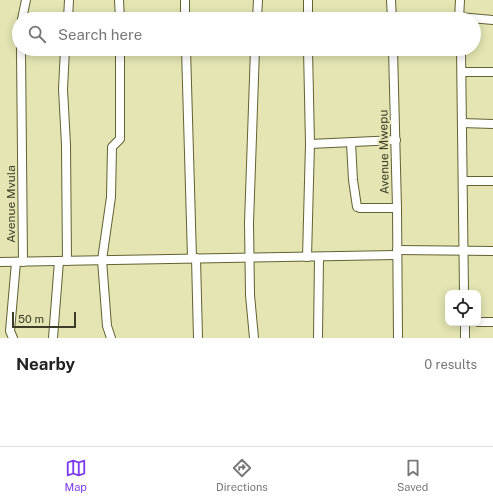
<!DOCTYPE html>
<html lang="en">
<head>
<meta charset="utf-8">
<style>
	:root { --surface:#fff; --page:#f6f6f6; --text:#222; --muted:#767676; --line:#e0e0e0; --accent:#7c3aed }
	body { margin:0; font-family:"Public Sans",sans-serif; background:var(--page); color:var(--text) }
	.controls { position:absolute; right:12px; bottom:12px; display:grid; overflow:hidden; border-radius:8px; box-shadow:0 2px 10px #0003 }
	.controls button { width:36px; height:36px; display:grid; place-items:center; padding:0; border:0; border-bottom:1px solid var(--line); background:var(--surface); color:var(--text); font:20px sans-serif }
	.scale { position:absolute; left:12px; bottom:10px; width:64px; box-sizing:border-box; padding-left:4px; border:2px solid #3d3d29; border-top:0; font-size:11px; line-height:14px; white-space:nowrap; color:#3d3d29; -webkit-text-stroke:3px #e4e5b2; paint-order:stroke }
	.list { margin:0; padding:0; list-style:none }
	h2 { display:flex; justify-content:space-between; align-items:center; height:52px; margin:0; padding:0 16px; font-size:17px }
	h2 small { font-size:13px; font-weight:400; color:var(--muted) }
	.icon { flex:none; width:22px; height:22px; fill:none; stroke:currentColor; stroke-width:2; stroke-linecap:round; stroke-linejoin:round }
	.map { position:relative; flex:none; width:493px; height:338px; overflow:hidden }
	.search { position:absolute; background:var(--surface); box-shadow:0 2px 10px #0003; left:12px; right:12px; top:12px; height:44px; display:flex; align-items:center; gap:10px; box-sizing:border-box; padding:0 14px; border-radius:22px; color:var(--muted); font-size:15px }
	.sheet { height:108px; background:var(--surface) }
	nav { display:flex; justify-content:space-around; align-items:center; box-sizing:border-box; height:56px; border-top:1px solid var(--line); background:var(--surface); font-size:11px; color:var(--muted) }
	nav a { display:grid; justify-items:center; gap:2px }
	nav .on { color:var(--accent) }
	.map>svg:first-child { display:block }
</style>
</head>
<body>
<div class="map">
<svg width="493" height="338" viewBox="0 0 493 338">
	<rect width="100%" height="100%" fill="#e4e5b2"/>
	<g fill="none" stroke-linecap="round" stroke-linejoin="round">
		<defs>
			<g id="minor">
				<path d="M119,0l1,19"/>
				<path d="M308,0v19"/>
				<path d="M391,0l1,19"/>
				<path d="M459,17l34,3"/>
				<path d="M22,19l4,-19"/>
				<path d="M68,19l1,-19"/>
				<path d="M185,19v-19"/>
				<path d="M257,19l1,-19"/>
				<path d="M459,19l1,-19"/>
				<path d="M21,49l2,213"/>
				<path d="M65,49l-2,40 3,56 1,116"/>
				<path d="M186,49l6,209"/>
				<path d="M393,49l4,159 1,130"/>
				<path d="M461,49l3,244"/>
				<path d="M462,72h31"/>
				<path d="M462,123l31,1"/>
				<path d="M351,143l2,37 4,27 3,1h37"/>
				<path d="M310,144l86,-4"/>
				<path d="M463,181h30"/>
				<path d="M397,250l96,1"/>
				<path d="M307,257l3,-113 -2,-95"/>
				<path d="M196,258l2,80"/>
				<path d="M0,262l396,-7"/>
				<path d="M478,322h15"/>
				<path d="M13,338l-3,-7 6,-69"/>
				<path d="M53,338l6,-77"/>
				<path d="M111,338l-4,-12 -5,-66 9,-63 1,-50 8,-8v-90"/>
				<path d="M254,338l-4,-43 -1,-72 6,-174"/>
				<path d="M318,338l1,-81"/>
				<path d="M465,338v-15"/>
			</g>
		</defs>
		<use href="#minor" stroke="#626234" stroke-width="10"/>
		<use href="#minor" stroke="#fff" stroke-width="8"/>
	</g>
	<g text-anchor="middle" stroke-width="4" stroke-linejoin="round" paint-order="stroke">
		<g font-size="12" fill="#3d3d29" stroke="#e4e5b2">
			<text transform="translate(384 152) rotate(-91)" y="4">Avenue Mwepu</text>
			<text transform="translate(11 204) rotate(-90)" y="4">Avenue Mvula</text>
		</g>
	</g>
</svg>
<div class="controls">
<button><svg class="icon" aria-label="locate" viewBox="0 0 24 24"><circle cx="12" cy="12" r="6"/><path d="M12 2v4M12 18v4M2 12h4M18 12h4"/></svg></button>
</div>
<div class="scale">50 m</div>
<div class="search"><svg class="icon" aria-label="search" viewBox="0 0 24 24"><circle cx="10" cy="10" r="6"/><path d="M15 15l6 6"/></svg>Search here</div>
</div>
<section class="sheet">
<h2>Nearby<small>0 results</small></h2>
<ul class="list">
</ul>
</section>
<nav>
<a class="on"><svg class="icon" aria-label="map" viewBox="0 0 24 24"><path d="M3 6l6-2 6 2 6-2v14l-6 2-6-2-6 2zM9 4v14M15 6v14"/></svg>Map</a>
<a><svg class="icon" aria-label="directions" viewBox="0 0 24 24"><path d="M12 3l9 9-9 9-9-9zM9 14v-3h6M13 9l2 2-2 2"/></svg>Directions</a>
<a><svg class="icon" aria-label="saved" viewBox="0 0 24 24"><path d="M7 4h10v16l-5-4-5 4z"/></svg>Saved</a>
</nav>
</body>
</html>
